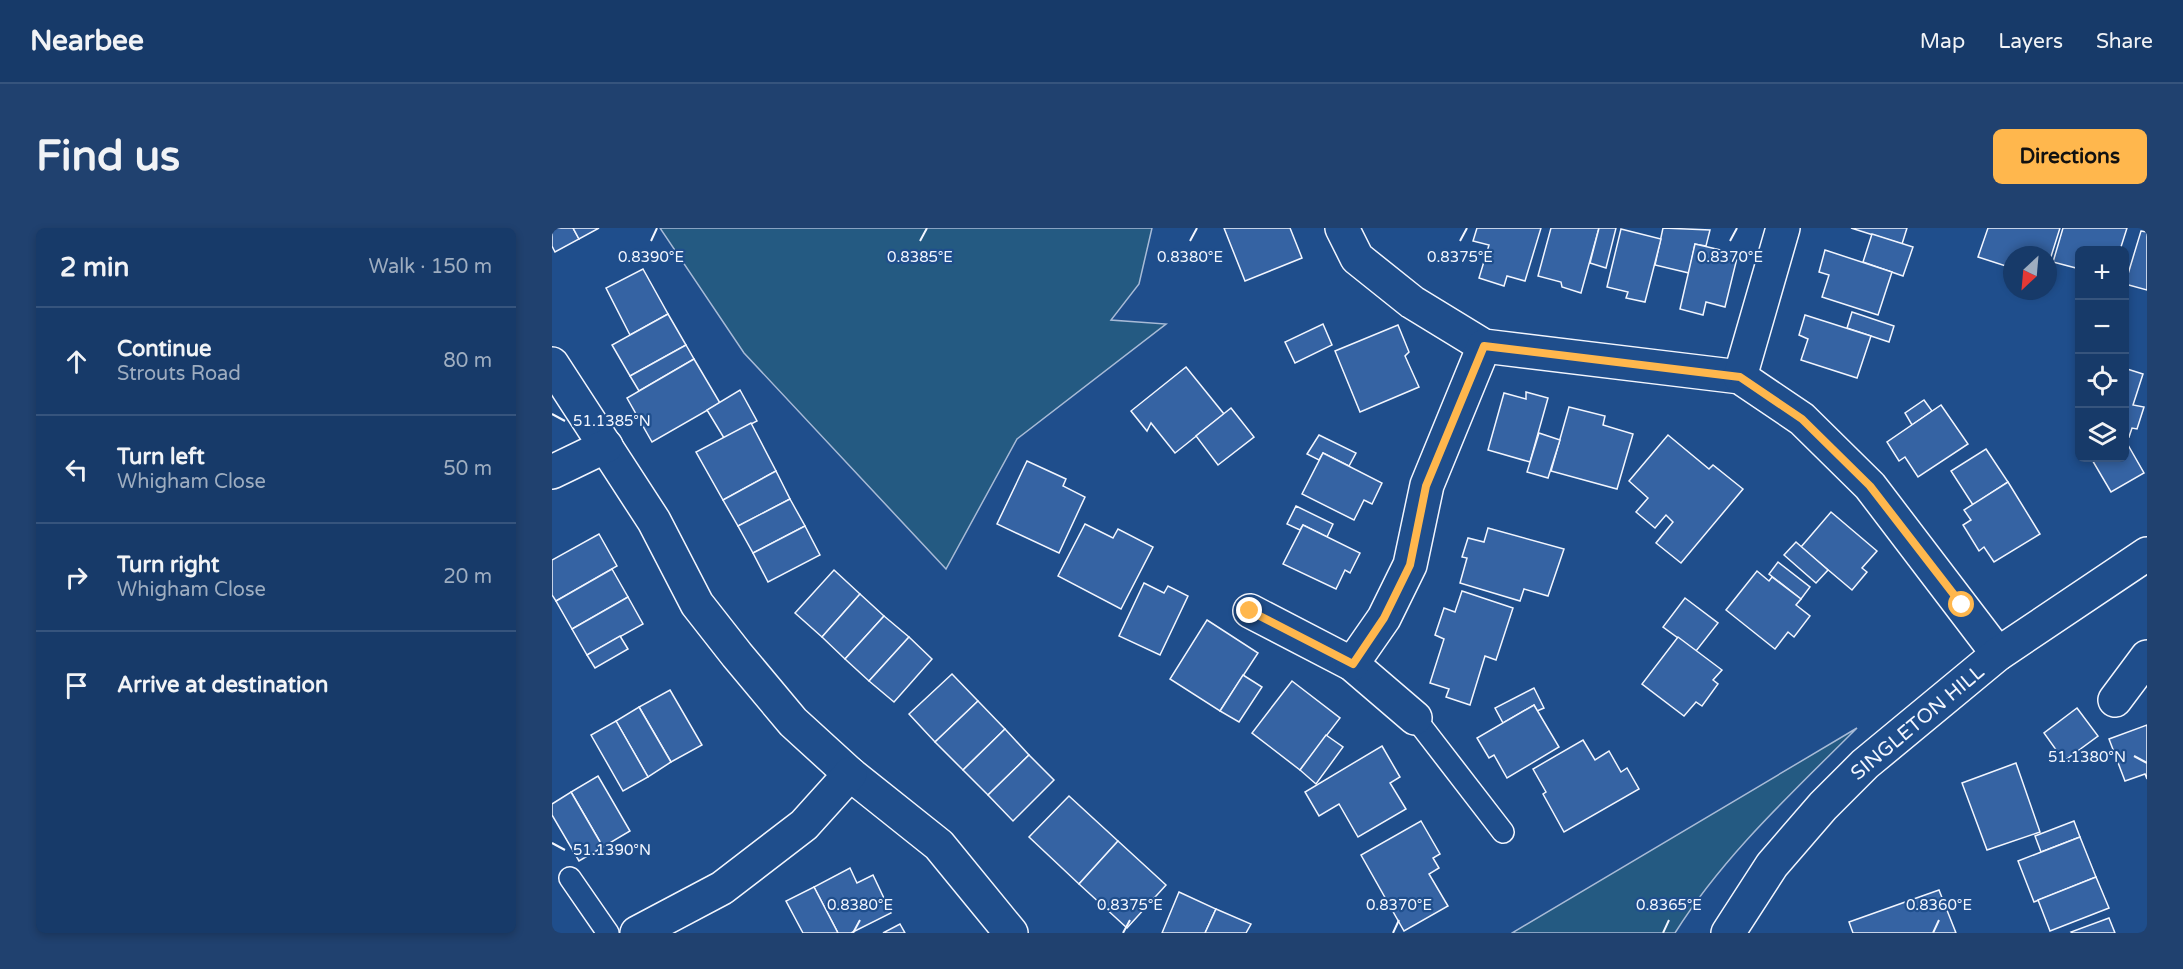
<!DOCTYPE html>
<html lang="en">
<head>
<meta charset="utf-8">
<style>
	:root { --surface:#173a69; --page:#20416f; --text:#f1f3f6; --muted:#9eadc0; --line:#36547d; --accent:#ffb74d }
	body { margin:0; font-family:"Varela Round",sans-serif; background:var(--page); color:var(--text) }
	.controls { position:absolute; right:18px; top:18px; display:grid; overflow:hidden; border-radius:9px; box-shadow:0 3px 9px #0003 }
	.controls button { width:54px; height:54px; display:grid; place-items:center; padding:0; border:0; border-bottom:2px solid var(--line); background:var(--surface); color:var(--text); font:30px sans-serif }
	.compass { position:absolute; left:1451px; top:18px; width:54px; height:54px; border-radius:50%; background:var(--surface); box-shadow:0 3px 9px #0003; rotate:206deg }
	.stop { position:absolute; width:18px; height:18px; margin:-14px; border:4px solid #ffb74d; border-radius:50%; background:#fff }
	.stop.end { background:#ffb74d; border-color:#fff; box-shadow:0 2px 6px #0008 }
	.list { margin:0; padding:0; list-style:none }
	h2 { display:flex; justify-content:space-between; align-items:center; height:78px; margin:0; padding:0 24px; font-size:26px }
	h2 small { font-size:20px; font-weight:400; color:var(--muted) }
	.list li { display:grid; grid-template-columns:39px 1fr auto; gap:18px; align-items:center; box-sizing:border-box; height:108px; padding:0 24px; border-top:2px solid var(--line) }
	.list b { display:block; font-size:22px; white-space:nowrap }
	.list p { margin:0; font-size:20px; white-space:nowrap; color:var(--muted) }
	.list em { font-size:20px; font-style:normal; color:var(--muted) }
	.icon { flex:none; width:33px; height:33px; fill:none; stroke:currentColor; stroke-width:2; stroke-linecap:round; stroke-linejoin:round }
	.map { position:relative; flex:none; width:1595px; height:705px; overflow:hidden; border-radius:9px }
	header { display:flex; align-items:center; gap:36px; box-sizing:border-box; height:84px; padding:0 30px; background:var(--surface); border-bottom:2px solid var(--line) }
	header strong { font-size:28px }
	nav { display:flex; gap:33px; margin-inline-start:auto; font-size:21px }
	.intro { display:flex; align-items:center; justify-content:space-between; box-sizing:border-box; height:144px; padding:0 36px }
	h1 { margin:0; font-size:42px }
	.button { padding:15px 27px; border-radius:9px; background:var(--accent); color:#111; font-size:21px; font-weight:700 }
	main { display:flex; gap:36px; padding:0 36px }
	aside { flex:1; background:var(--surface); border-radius:9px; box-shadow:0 3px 9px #0003 }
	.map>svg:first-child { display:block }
</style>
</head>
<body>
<header>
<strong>Nearbee</strong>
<nav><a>Map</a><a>Layers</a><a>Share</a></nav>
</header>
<div class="intro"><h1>Find us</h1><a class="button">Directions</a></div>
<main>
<aside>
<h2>2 min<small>Walk · 150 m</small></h2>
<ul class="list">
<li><svg class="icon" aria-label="ahead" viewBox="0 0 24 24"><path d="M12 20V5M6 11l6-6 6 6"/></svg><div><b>Continue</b><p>Strouts Road</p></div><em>80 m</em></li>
<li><svg class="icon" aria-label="left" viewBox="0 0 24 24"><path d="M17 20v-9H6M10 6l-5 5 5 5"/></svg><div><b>Turn left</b><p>Whigham Close</p></div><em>50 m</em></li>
<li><svg class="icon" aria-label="right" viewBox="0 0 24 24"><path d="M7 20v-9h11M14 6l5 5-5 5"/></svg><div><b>Turn right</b><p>Whigham Close</p></div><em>20 m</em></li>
<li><svg class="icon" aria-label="arrive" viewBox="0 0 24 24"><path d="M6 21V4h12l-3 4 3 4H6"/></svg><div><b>Arrive at destination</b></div></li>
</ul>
</aside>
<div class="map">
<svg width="1595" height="705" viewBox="0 0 1595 705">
	<rect width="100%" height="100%" fill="#1f4e8c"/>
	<g fill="#245a82" stroke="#a8bbd7" stroke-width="1.5">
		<path d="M108,0h492l-13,56 -28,36 55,4 -149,115 -71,130 -202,-216z"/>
		<path d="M1305,500c-64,64 -133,127 -182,205h-163z"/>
	</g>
	<g fill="#3563a3" stroke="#f2f6ff" stroke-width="1.5">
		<path d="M0,0h21l6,11 -24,13 -3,-6z"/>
		<path d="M21,0h26l-20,11z"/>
		<path d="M672,0h66l12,30 -57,23z"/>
		<path d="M925,0h64l-16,53 -18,-5 -3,10 -25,-8 10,-33 -16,-4z"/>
		<path d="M999,0h48l-18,65 -19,-6 -1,-5 -23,-6z"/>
		<path d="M1047,0h17l-10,40 -16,-5z"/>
		<path d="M1111,0l47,2 -4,16 -11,-2 -6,29 -34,-8z"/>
		<path d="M1299,0h56l-5,16z"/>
		<path d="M1436,0h72l-12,38v-11h-36v13l-34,-11z"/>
		<path d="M1511,0h64l-7,22h-40l-4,18 -23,-6z"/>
		<path d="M1069,1l40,10 -16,63 -19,-4 2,-6 -21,-5z"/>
		<path d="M1589,3l6,1v58l-22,-6z"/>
		<path d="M1320,6l41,13 -10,29 -40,-14z"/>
		<path d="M1143,16l43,10 -13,53 -19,-5 -3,13 -23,-6z"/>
		<path d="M1273,22l67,22 -14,43 -56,-18 7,-22 -10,-3z"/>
		<path d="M91,41l25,45 -38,21 -24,-47z"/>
		<path d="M1300,84l42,14 -5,16 -42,-14z"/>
		<path d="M116,86l18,31 -56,31 -18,-31z"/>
		<path d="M1253,87l66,21 -14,42 -56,-18 7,-21 -9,-4z"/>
		<path d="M771,96l9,21 -37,18 -10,-21z"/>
		<path d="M846,97l11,27 -4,4 14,31 -59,25 -25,-61z"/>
		<path d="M134,117l8,14 -55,32 -9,-15z"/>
		<path d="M142,131l26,44 -68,39 -25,-44z"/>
		<path d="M634,139l38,47 -49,39 -24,-30 -4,8 -16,-20z"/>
		<path d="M1572,140l19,6 -10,31 11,2 -7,22 -5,-1 -3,9 -5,-2z"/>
		<path d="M188,162l17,31 -33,17 -17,-28z"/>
		<path d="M974,164l22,6 -18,64 -42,-12 16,-57 22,6z"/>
		<path d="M1372,172l8,11 -20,14 -7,-12z"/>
		<path d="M1389,177l27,39 -50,33 -13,-20 -6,4 -12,-19z"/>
		<path d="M1017,179l36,9 -2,9 30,9 -16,55 -66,-18z"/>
		<path d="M679,180l23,29 -36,28 -22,-29z"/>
		<path d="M199,195l25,48 -53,29 -27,-48z"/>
		<path d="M987,205l21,7 -12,38 -21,-6z"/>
		<path d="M767,207l37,18 -7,13 -26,-13 -4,7 -12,-6z"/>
		<path d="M1116,207l41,34 4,-4 30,24 -62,74 -25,-20 17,-21 -7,-7 -11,13 -19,-16 12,-14 -19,-17z"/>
		<path d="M1572,210l20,35 -33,19 -20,-34h33z"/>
		<path d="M1434,221l22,33 -35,23 -22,-34z"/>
		<path d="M771,225l59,30 -10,21 -8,-4 -10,20 -52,-26z"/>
		<path d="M475,233l39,18 -3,7 22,11 -26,56 -62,-29z"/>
		<path d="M224,243l14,28 -52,27 -15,-26z"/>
		<path d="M1456,254l32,52 -46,28 -10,-15 -5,4 -16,-26 8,-5 -7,-10z"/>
		<path d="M238,271l15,27 -52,27 -15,-27z"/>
		<path d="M744,278l37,18 -6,13 -24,-12 -3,5 -13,-6z"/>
		<path d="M1279,284l46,39 -15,17 5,4 -15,18 -51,-43z"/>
		<path d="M533,296l28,14 5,-9 35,18 -32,62 -63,-33z"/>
		<path d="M751,297l57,28 -10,20 -5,-3 -9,19 -53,-25z"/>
		<path d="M253,298l15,29 -52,27 -15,-29z"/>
		<path d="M936,300l76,21 -16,47 -24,-7 -4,12 -60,-18 7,-25 -5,-1 6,-19 16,4z"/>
		<path d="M47,306l18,32 -61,35 -4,-6v-35z"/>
		<path d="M1244,314l32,28 -12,13 -32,-28z"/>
		<path d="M1226,334l32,25 -9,12 -32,-25z"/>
		<path d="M60,341l16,28 -56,32 -16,-28z"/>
		<path d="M282,342l26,24 -38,43 -27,-24z"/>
		<path d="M1205,343l12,10 3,-4 29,22 -5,6 14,11 -16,21 -6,-5 -13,17 -49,-39z"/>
		<path d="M592,355l20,10 4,-7 20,10 -28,59 -41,-19z"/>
		<path d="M910,363l51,17 -17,52 -11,-4 -15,49 -24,-8 3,-8 -19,-6 14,-44 -9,-4 9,-27 11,4z"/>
		<path d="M308,366l24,22 -39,43 -23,-22z"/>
		<path d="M76,369l15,27 -56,31 -15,-26z"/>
		<path d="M1133,370l33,25 -22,28 -33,-24z"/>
		<path d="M332,388l25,21 -40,44 -24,-22z"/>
		<path d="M655,392l51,33 -38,58 -50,-32z"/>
		<path d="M68,408l8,13 -33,19 -8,-13z"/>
		<path d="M357,409l23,22 -38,43 -25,-21z"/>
		<path d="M1126,409l44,33 -9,10 5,4 -16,22 -6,-4 -12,14 -42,-32z"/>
		<path d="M400,446l26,27 -43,41 -26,-28z"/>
		<path d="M691,447l19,12 -23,35 -19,-11z"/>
		<path d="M740,453l48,37 -40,52 -48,-37z"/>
		<path d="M982,460l10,20 -7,3 -3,-6 -31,18 -8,-15z"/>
		<path d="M118,462l32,55 -31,17 -32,-55z"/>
		<path d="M426,473l27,28 -42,41 -28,-28z"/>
		<path d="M982,477l25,42 -52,31 -13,-23 -5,3 -12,-20z"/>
		<path d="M87,479l32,55 -23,15 -32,-56z"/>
		<path d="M1525,480l21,28 -34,25 -20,-28z"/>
		<path d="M64,493l32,56 -25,14 -32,-56z"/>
		<path d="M1595,497v54l-2,-5 -20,7 -16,-42z"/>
		<path d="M453,501l24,26 -41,40 -25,-25z"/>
		<path d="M774,507l17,12 -27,37 -16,-14z"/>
		<path d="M1031,512l12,20 14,-9 12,21 6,-4 12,21 -75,43 -21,-38 3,-2 -13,-23z"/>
		<path d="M830,518l18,31 -10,6 16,26 -48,28 -19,-33 -20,12 -14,-24z"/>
		<path d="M477,527l25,25 -41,41 -25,-26z"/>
		<path d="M1464,535l24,69 -53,18 -25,-67z"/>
		<path d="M46,548l32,55 -27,16 -32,-55z"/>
		<path d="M19,564l32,55 -24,14 -27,-46v-11z"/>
		<path d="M517,568l49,45 -39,43 -50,-47z"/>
		<path d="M869,593l19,33 -7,4 6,10 -10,6 19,32 -44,25 -43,-76z"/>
		<path d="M1522,593l6,16 -39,15 -6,-16z"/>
		<path d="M1528,609l16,40 -62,25 -16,-41z"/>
		<path d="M566,613l48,44 -39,43 -48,-44z"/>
		<path d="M298,640l7,15 16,-8 18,38 -40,20h-13l-24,-46z"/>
		<path d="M1544,649l13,31 -59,23 -12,-31z"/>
		<path d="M262,659l24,46h-35l-17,-32z"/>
		<path d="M1387,662l17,43h-103l-4,-11z"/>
		<path d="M627,664l37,17 -11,24h-43z"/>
		<path d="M664,681l35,15 -5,9h-41z"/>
		<path d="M1557,690l6,15h-43l-1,-1z"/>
		<path d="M348,696l5,9h-22z"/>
	</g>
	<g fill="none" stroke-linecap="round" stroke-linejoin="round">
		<defs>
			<g id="lane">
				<path d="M863,490l88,114"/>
				<path d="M18,650l38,55"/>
			</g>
			<g id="street">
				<path d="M790,0l15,30 55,44 72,44 256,31 62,42 68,67 128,168"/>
				<path d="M0,136l102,157 43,83 40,51 56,67 57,52 89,71 72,88"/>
				<path d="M1188,149l43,-149"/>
				<path d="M0,244l54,-26"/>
				<path d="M698,383l102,53 63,54"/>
				<path d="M800,436l32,-46 26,-53 17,-80 57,-139"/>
				<path d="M1563,472l32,-43"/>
				<path d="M85,705l85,-45 82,-63 46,-51"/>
			</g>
			<path id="secondary" d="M1176,705l44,-68 51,-59 42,-42 133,-110 149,-100"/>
		</defs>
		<use href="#lane" stroke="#f2f6ff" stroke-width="24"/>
		<use href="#street" stroke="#f2f6ff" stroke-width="36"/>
		<use href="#secondary" stroke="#f2f6ff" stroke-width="36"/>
		<use href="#lane" stroke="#1f4e8c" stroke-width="21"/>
		<use href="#street" stroke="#1f4e8c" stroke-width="33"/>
		<use href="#secondary" stroke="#1f4e8c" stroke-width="33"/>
	</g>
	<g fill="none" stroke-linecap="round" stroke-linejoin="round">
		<path stroke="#ffb74d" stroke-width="8" d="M698,383l103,53 31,-46 26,-53 16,-79 58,-140 256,31 62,42 68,67 92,119"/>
	</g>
	<path fill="none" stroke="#f2f6ff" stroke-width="2" d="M99,13l6,-13M368,13l7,-13M638,13l7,-13M908,13l7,-13M1178,13l7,-13M0,186l13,7M1582,528l13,7M0,615l13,7M301,705l7,-13M571,705l7,-13M841,705l6,-13M1111,705l6,-13M1381,705l6,-13"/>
	<g text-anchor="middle" stroke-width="4.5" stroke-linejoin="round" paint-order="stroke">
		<g font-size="20" fill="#f2f6ff" stroke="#1f4e8c">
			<text transform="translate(1365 494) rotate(-40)" y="7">SINGLETON HILL</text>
		</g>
	</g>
	<g font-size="15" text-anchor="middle" fill="#f2f6ff" stroke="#1f4e8c" stroke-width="4.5" stroke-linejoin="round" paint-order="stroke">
		<text x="368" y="34">0.8385°E</text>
		<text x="1178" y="34">0.8370°E</text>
		<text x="99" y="34">0.8390°E</text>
		<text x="638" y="34">0.8380°E</text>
		<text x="908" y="34">0.8375°E</text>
		<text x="60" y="198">51.1385°N</text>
		<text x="1535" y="534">51.1380°N</text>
		<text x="60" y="627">51.1390°N</text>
		<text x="308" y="682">0.8380°E</text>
		<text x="578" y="682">0.8375°E</text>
		<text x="847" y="682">0.8370°E</text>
		<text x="1117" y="682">0.8365°E</text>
		<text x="1387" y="682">0.8360°E</text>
	</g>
</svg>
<div class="controls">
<button>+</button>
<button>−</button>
<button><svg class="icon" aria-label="locate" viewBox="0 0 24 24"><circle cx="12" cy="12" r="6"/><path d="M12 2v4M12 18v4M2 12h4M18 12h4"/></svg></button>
<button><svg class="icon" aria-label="layers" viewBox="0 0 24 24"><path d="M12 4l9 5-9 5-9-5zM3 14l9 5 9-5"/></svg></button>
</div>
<svg class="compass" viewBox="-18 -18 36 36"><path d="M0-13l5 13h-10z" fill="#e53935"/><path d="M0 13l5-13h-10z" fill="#9eadc0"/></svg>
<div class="stop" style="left:1410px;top:377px"></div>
<div class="stop end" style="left:698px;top:383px"></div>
</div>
</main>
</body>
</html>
